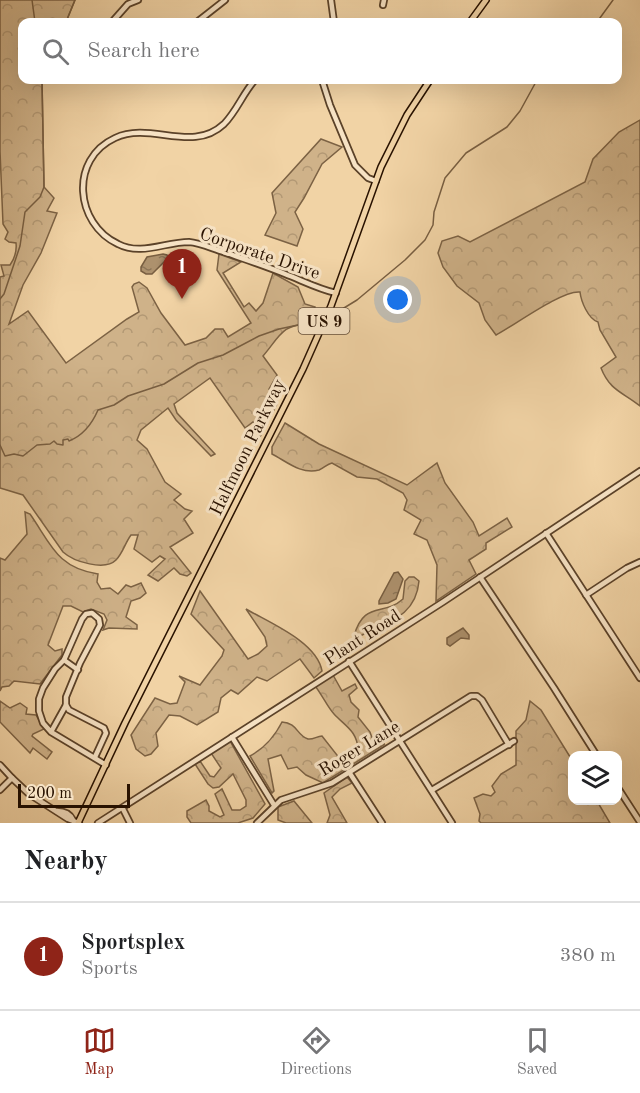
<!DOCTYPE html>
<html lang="en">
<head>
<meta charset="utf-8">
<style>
	:root { --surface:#fff; --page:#f2f2f2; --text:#202124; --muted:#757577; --line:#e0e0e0; --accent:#8f2418 }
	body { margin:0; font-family:"Old Standard TT",serif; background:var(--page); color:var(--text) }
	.controls { position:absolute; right:18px; bottom:18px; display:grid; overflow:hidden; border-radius:12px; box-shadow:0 6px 24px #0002 }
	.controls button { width:54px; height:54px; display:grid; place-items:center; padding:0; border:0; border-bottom:2px solid var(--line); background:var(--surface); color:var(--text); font:30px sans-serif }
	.scale { position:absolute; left:18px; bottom:15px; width:112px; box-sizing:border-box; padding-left:6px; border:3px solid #291200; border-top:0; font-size:16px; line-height:21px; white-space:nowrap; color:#291200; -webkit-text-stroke:4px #f6e2c4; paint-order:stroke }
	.you { position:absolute; left:398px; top:300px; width:21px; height:21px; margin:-15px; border:4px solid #fff; border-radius:50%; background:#1a73e8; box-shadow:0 0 0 9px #1a73e833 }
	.badge { display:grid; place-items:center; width:39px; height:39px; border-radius:50%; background:var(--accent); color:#fff; font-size:20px; font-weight:700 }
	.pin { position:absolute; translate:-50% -50px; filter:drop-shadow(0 2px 3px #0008) }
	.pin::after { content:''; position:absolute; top:32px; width:21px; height:18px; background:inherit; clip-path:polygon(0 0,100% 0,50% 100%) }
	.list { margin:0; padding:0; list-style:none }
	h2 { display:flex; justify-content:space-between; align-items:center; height:78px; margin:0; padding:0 24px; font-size:26px }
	h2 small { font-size:20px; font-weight:400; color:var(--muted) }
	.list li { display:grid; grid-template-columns:39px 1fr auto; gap:18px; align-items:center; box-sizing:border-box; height:108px; padding:0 24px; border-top:2px solid var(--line) }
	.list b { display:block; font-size:22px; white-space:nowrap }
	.list p { margin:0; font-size:20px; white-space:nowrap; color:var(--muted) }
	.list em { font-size:20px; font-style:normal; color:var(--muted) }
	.icon { flex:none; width:33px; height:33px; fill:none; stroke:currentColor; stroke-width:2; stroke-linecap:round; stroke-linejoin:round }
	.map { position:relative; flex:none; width:640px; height:823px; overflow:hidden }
	.search { position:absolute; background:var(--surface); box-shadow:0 6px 24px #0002; left:18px; right:18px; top:18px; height:66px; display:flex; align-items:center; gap:15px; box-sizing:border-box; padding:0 21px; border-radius:12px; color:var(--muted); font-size:22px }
	.sheet { height:186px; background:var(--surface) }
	nav { display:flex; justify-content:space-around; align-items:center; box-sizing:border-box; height:84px; border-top:2px solid var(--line); background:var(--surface); font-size:16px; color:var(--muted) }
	nav a { display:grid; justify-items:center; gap:3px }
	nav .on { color:var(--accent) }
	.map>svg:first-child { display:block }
</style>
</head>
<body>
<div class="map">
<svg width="640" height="823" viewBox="0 0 640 823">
	<defs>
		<pattern id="forest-crowns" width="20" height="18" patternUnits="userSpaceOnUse" patternTransform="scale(1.5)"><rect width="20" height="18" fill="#cfb289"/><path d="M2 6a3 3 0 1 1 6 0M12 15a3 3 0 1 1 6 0" fill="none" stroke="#b29874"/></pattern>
		<pattern id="water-ripples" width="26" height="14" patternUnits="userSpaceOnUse" patternTransform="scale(1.5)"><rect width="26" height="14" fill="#ad916d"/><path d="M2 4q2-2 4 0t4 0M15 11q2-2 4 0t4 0" fill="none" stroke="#8d7557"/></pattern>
	</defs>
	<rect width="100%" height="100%" fill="#f1d3a5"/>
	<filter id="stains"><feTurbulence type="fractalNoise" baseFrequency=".00333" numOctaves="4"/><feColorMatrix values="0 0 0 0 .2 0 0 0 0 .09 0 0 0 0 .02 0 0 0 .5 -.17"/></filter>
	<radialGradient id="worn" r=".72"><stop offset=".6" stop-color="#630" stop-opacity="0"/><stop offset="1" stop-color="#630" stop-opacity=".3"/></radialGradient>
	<g fill="url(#forest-crowns)" stroke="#7c6244" stroke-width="1.5">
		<path d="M0,0h75l-9,22h-44v58h20l2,107 10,11 -7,13 10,2 -16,40 -18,32 -14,39 19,-13 38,52 61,-44 12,-7 -7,-25 2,-3 5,-2 8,6 14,25 24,32 21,-7 9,-9h8l5,8 23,-14 -34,-53 2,-16 22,8 -18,11 21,34 5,-4 7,8 7,-8 10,-30 25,14 7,17 10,3 -6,18c-26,-3 -31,14 -46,31l14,19 -8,14 8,8v7l-17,33 -1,-10 -6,-5 -8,6 -35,-50 -36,26 3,9 38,41 -4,2 -35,-36 -8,-12 -27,22 -4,10 10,9 18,33 16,12 -7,6 11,9 7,2 -8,8 9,14 -23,14 21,26 -4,3 -7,-2 -6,-6 -16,13 -10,-6 17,-16 -5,-3 -8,6 -18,-13 4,-14h-7c-6,8 -8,18 -15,25 -11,11 -42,2 -53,-8l-40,-57 -23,-7v-211l4,-1 -3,-11h9c5,-7 7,-13 6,-22l-7,-1 -4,-3 3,-7 -5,-8 -3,-73z"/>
		<path d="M640,120v286c-17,-14 -30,-15 -39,-38l15,-11 -16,-27 -2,-8c-10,-3 -17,-21 -18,-30 -18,-2 -65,33 -84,43l-11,-15 -6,-17 -22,-17 -14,-19 -5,-14 4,-12 16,-5 12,6 115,-60 8,-23 26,-27z"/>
		<path d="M321,139l21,8 -20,17 -18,34 -9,14 8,17 -6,17 -32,-11 11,-22 -4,-20z"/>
		<path d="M285,423l34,21 88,41 30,-22 8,20 28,39 6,14 28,-18 5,9 -26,16v6l-17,11 7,14 -40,27 1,-36 -10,-25 -13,-6 7,-14 -17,-10 3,-10 -4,-7 -26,-14 -20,-2 -25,-14c-5,1 -8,5 -13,7 -18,5 -33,-9 -47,-16v-7z"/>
		<path d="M25,512l5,2c21,30 27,54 68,60l-1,8 4,7 9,-1 8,6 8,-9 5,2 10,-4 5,10 -6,5 -9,3 -5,16 11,8v4l-28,-1 -6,2 4,-10 -3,-6 -13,-5 -8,3 -12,-6h-8l-15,39 7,6 7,-2v6l-22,29 -26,-3 -5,5 -7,1 -2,4v-133l5,2 22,-26z"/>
		<path d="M409,577h5l5,4c-3,36 -32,41 -61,56l-4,-1c10,-36 29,-19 49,-37l2,-18z"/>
		<path d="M200,591l48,68 10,-5 9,-8 -2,-9 -19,-28c24,14 71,33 76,62l-8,7 -14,-19 -33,22 -10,-4 -19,17 -7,-4 -10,8 -3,14 -21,13 -17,-9 -11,-1 -13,18 2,13 -7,8 -6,2 -9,-7 -5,-14 24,-37 15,6 7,-1 8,-21 -6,-6 21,9 22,-29 2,-6 -33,-36z"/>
		<path d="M333,675l9,16 13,-7 2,4 -8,7 2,7 8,8 -1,7 12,15 5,14 10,-2 -62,39 -17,-8 -9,-8 -9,2 -7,-14 -13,4 6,32 -2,2 -22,-37c13,-7 25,-20 32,-34 16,1 14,13 26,17 5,1 9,-3 14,-3l18,23 7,-2 11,-8c-1,-18 -13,-23 -24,-35 -6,-6 -13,-21 -19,-28z"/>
		<path d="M0,701l10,7 10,-5 7,5 -1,6 10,1 8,14 -11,5 -1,2 20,16 -5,7 -14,-11 -3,5 -30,-31z"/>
		<path d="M530,701l11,9 31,50v40l25,1 13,22h-129l-2,-2 1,-7 -6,-16 9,-4 8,2 4,-4 -3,-6 9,-12 15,-9v-34l10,-11z"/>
		<path d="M230,741l35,63 -12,14 -15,5h-47l-4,-6v-6l19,-11 3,6v5l11,6 4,-2 -9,-21 7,-5 10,21h8l6,-4v-6l-13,-26 -14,13 -6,1 -5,-4 -13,-20 5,-3 10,15 4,1 7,-9 -10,-15z"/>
		<path d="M347,777l5,6 -12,6 -8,8 15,26h-20l3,-8 -6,-22z"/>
		<path d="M294,801l18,22h-26l-8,-3v-13z"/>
	</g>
	<g fill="url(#water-ripples)" stroke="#785e41" stroke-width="1.5">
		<path d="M163,254l4,1 1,3 -16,16h-6l-5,-3v-4l6,-10z"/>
		<path d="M398,572l5,7 -7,20 -8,4 -9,1v-3l15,-28z"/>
		<path d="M463,628l6,7v4l-8,-1 -11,8 -3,-2v-6z"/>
	</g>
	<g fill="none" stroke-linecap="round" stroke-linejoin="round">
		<g stroke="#785e41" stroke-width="1.5">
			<path d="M32,0l3,22"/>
			<path d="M66,22l9,-22"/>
			<path d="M597,22l16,-22"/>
			<path d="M0,299l4,-5 16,-48 5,-34 15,-15 4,-10 -2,-107"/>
			<path d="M339,311l18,-11 48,-40 20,-20 8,-15 1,-13 11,-34 21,-25 41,-26 13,-16 17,-31"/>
			<path d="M0,445l5,11 9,-2 9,2 14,-11 13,-1 4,-3 3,3 6,1v-5l5,-1 1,2c15,-6 23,-17 29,-31l16,-5 14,-9 36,-12 34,-21 25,-8 36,-19 20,-7 38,-8"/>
		</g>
		<defs>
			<g id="minor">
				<path d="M331,0l3,22"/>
				<path d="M383,5l1,-5"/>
				<path d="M112,22l16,-18 10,-4"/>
				<path d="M197,22l28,-22"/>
				<path d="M255,80c-12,13 -18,31 -31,44 -32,30 -73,-3 -109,14 -46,21 -40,86 3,106 23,12 47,-2 71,-2 12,1 24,7 35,10 20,7 41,14 61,22 16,6 33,15 51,19"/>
				<path d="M322,80l8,25 25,60 13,13 8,3"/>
				<path d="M546,533l94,145"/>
				<path d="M480,577l74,111 43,68"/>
				<path d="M586,595l41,-27 13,-6"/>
				<path d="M64,660l14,10"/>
				<path d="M349,661l103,162"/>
				<path d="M66,705l3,5 35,18 2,5 -11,24"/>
				<path d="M51,732l15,-27v-8l14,-34 20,-38 -1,-6 -7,-6 -6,1 -4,5 -18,41 -9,9 -12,19 -4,11v12l4,12 8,9 55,33"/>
				<path d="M232,737l42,68"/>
				<path d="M0,765l12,13 -12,12"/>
				<path d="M349,772l33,51"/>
				<path d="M12,778l17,16 39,25 11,4"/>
				<path d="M618,788l22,34"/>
				<path d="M432,790l82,-49"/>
				<path d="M123,809l7,14"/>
				<path d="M57,811c7,0 13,3 16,9"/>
				<path d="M98,823l345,-221 197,-131"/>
				<path d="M257,823l24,-23 51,-17 139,-87h6l5,4 27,45"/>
			</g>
			<g id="major">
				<path d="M470,22l16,-22"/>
				<path d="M78,823l47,-100 178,-354 28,-63 50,-139 26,-52 23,-35"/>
			</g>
		</defs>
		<use href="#minor" stroke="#5b4229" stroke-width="8"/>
		<use href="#major" stroke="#291200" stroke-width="8"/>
		<use href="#minor" stroke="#f6e2c4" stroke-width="4.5"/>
		<use href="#major" stroke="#f1d3a5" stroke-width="5"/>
	</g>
	<g text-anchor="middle" stroke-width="6" stroke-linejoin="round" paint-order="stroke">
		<rect fill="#f6e2c4" stroke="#66503b" stroke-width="1.5" x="298.5" y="308" width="51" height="26" rx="4.5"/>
		<g font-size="16" font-weight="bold" fill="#291200">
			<text x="324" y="327">US 9</text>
		</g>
		<g font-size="18" fill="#291200" stroke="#f6e2c4">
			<text transform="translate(260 253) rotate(19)" y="6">Corporate Drive</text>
			<text transform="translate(247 447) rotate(-64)" y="6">Halfmoon Parkway</text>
			<text transform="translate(362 637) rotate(-33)" y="6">Plant Road</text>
			<text transform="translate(359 748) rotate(-31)" y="6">Roger Lane</text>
		</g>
	</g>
	<rect width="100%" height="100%" filter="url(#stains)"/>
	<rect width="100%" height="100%" fill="url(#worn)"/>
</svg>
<div class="controls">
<button><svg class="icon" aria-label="layers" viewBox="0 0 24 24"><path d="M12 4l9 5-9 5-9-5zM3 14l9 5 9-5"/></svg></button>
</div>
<div class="scale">200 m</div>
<div class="you"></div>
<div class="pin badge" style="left:182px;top:299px">1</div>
<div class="search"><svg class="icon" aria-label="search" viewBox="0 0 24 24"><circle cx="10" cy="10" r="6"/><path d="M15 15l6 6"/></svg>Search here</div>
</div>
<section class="sheet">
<h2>Nearby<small></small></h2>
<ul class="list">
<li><span class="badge">1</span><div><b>Sportsplex</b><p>Sports</p></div><em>380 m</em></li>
</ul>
</section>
<nav>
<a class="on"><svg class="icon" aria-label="map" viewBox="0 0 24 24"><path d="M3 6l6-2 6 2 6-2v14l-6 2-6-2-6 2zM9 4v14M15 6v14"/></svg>Map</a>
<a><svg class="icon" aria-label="directions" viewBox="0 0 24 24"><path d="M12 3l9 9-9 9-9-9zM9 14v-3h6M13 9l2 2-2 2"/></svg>Directions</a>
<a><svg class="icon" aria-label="saved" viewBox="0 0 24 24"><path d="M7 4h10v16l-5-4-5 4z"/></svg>Saved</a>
</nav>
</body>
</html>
